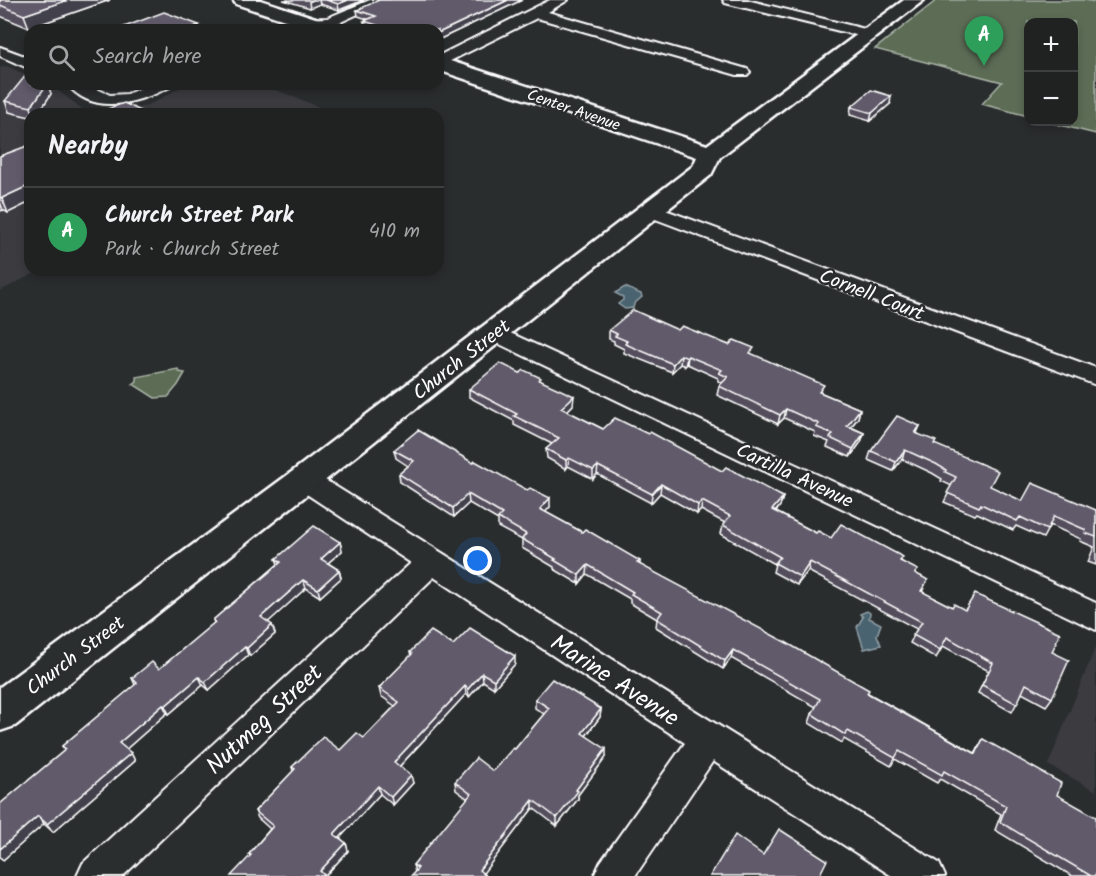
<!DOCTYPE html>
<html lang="en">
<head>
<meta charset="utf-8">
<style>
	:root { --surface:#202222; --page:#2d2f2f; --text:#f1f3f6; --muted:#a2a4a5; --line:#3d3f40; --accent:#ea580c }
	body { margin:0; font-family:Kalam,sans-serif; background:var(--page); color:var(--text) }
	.controls { position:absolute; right:18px; top:18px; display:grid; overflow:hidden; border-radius:12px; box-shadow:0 3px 9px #0003 }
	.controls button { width:54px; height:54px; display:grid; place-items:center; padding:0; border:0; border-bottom:2px solid var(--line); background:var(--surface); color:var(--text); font:30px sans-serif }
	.you { position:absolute; left:478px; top:561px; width:21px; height:21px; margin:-15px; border:4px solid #fff; border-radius:50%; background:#1a73e8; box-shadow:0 0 0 9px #1a73e833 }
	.badge { display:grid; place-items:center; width:39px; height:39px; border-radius:50%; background:var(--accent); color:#fff; font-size:20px; font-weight:700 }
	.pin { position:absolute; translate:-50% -50px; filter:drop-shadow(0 2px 3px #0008) }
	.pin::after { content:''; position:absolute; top:32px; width:21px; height:18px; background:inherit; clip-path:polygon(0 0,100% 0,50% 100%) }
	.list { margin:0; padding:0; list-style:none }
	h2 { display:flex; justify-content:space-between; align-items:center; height:78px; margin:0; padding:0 24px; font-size:26px }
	h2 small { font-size:20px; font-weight:400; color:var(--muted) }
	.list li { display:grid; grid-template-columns:39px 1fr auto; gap:18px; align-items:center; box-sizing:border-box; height:90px; padding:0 24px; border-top:2px solid var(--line) }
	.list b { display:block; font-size:22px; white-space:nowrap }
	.list p { margin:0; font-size:20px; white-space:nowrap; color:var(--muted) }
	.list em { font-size:20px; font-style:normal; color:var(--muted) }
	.icon { flex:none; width:33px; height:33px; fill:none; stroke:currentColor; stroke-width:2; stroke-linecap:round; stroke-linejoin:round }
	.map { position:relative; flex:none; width:1096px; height:876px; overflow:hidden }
	.search { position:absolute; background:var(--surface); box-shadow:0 3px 9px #0003; left:24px; top:24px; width:420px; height:66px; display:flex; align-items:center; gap:15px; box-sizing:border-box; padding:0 21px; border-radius:18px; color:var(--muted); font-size:22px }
	.panel { position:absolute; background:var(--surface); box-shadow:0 3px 9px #0003; left:24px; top:108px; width:420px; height:168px; border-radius:18px }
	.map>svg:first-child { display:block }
</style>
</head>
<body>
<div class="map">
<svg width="1096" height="876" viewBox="0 0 1096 876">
	<rect width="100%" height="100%" fill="#2a2d2e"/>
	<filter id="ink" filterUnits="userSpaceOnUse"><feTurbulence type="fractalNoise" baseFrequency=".0167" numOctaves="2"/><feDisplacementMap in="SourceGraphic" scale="12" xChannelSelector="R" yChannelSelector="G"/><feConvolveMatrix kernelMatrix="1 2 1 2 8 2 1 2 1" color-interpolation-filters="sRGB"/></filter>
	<g filter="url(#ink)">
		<g fill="#3a3a40">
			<path d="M6,66l24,10v8h19l35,26 21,4h-75v156h11l-41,21v-223z"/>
			<path d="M186,84h75l76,30h-231l17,-1 30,-10z"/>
			<path d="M1096,646v145l-48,-26z"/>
		</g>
		<g fill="#5b6c54" stroke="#adb6aa" stroke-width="1.5">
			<path d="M937,0h148l11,2v132l-48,-12h26v-100h-46v94l-46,-12 20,-22 -127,-33z"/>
			<path d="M178,369l1,3 6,1 -7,12 -10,12 -13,1 -22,-14 4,-3 -1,-4z"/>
		</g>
		<g fill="#4a636f" stroke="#92a1a9" stroke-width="1.5">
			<path d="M625,287l16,7 1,3 -8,7 -1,4 -8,1 -7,-5 5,-4v-3l-8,-4z"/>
			<path d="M867,611l3,2 -1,5 12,6 -4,11 4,10 -17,4 -7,-22 6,-10 -3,-3z"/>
		</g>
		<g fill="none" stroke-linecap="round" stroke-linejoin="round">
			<defs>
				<g id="street">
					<path d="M370,0h19l-55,25 -23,1 -9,4h-19l21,-11 23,-1z"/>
					<path d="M550,0h18l-20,12 199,57 3,3 -3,3h-10l-200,-57 -99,49v-11z"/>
					<path d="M723,0h24l126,31 2,3 -7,4 -143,-35z"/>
					<path d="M0,47l30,11v11l-30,-13z"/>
					<path d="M67,84h19l24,11 17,-1 24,-10h21l-2,3c-32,16 -77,30 -103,-3z"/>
					<path d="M649,204l447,164v17l-454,-171 -3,-4 3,-4z"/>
					<path d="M495,326l601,277v27l-609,-292 -3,-5 3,-5z"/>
					<path d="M305,470l9,3 625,390 6,13h-53l-179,-115 -78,115h-41l6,-13 85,-120 -251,-166 -311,299h-46l6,-13 328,-300 -115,-76 -4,-7 4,-7z"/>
				</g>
				<g id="secondary">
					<path d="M233,0h27l80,26 2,4h-27l-79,-26z"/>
					<path d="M904,0h20l-204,157 -9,18 -696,551 -15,5v-44l293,-216 400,-305 4,-9 -259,-87v-13l269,88z"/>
				</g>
			</defs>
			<use href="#street" stroke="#fff" stroke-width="4"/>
			<use href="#secondary" stroke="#fff" stroke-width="5"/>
			<use href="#street" fill="#2a2d2e" fill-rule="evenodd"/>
			<use href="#secondary" fill="#2a2d2e" fill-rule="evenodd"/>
		</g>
		<g fill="#534d5c" stroke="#fff" stroke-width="1.5">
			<path d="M0,0h110l-81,28 -29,-12z"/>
			<path d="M283,0h81l-25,10 -19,-6 -10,4z"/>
			<path d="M522,0l-84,40v-10h-65l-8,-3 -1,-6 3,-2 -9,-3 -1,-6z"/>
			<path d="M30,84h18l3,10 -13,20h-8v3l-21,-5 -4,-11z"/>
			<path d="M890,104l-20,17 -20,-6 1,-8z"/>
			<path d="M30,145v57l-22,11 -5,-3 -3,1v-55z"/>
			<path d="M609,330h69l51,15 24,10 69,38 38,16 -2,9 -7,9 13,6 -3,9 -11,15 -23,-10 2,-5 -15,-6 1,-4 -31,-14 -6,6 -61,-29 2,-9 3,-3 -4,-2v-3l-31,-14 -2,2 -5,-2 -8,8 -48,-19v-4l-10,-5v-3l-5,-2z"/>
			<path d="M520,373l21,8 32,24 -6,6 36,18 119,42 61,26 -3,9 -4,6 40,21 15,5 70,23 15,12 8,15 -2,4 30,15 100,45v46l-6,8 -24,-13 -10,19 -34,-19 11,-22 -46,-25 -7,12 -26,-15 7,-14 -109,-58 -11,14 -24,-13 2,-8 -54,-30 2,-9 2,-2 -24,-13 -4,4 -37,-21 -9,10 -54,-29 -4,5 -25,-13 -2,3 -19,-11 -1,-9 6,-5 -38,-19v-4l-45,-24v-8z"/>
			<path d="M920,426l-3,7 17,12 57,42 31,14 74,9v55l-8,-3 6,-15 -14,-6 1,-2 -31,-14 -7,13 -27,-12 -3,4 -36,-17 -2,2 -31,-13 8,-16 -11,-5 1,-2 -10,-6 -30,-14 -9,12 -25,-11 3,-9z"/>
			<path d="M394,450l79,13 77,44 -5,5 37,20 58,29v4l335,188 8,-14 74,56 39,81h-24l-77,-46 6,-16 -61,-35 -3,4 -42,-24 -4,7 -47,-27 -2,4 -33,-20 3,-9 4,-7 -85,-49 -8,11 -67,-42 1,-8 -27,-16v-4l-43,-25 -8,10 -25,-15v-2l-32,-19v-8l-24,-13v-7l-29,-17 -15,14 -54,-35 -1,-8 9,-8 -12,-8z"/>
			<path d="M340,542l2,9 -14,12 11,7 2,8 -21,19 -14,-9 -38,34 4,3 3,9 -25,22 -2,-1 -39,35 -6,-5 -34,29 -2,-1 -41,36 5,4 4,8 -82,71 -9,-8 -41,36 -3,-3v-53l65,-54 -3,-4 73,-61 -3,-7 27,-9 55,-46 -1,-3 65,-56 -2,-5z"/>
			<path d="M453,645l62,19 -21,24 -11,-7 -14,16 -3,-3 -66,72 13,17 -20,22 -13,-11 -40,44 6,5 2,8 -23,25 -75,-20 -1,-2 21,-25 -12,-11 -3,-7 38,-40 -1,-4 48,-17 24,-12 31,-32 -14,-10 -2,-8 32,-32 -1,-4z"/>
			<path d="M535,699l66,10 -1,8 -14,19 20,21 -28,38v4l-21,27 -24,-18 -50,65 -68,-1 -2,-7 55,-66 -12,-9 -1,-8 38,-11 22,-22 29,-35 -9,-6z"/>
		</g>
		<g fill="#433f4b" stroke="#fff" stroke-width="1.5">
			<path d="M68,0h42l-81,28 -5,-13z"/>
			<path d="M313,0h6l1,4 -10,4 -1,-6z"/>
			<path d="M348,0h16l-25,10 -1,-6z"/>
			<path d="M508,0h14l-84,40v-7z"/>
			<path d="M199,25l1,5h-14z"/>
			<path d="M47,84h1l3,10 -13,20h-5l-2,-7z"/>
			<path d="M891,96l-1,8 -20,17 2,-8z"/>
			<path d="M30,185v17l-22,11 -6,-15z"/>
			<path d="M0,202l3,8 -3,1z"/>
			<path d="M681,355l-1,9 -8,8 1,-8z"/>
			<path d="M688,356l-1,8 -2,2 2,-8z"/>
			<path d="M574,396l-1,9 -12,12v-9z"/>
			<path d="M786,409l-2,9 -6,6 2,-9z"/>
			<path d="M860,409l-2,9 -13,16 2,-8z"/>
			<path d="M864,433l-3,9 -11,15 3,-8z"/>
			<path d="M905,450l-3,9 -9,12 3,-9z"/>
			<path d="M569,458l-1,8 -2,3v-9z"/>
			<path d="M598,466l-1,8 -4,5v-9z"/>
			<path d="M661,484l-1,9 -9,10 1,-9z"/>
			<path d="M468,494l1,9 -15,14 -1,-9z"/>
			<path d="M783,497l-3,9 -10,12 2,-8z"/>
			<path d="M550,498v9l-10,11v-9z"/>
			<path d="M702,501l-1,9 -4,4 1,-9z"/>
			<path d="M340,542l2,9 -19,16 -2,-8z"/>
			<path d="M810,562l-2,9 -11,14 3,-8z"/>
			<path d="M588,565l-1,9 -8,10v-9z"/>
			<path d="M339,570l2,8 -21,19 -2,-8z"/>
			<path d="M303,580l3,8 -42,38 -3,-9z"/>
			<path d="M272,625l3,9 -25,22 -3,-8z"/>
			<path d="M245,647l3,8 -39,35 -4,-8z"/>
			<path d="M733,650l-2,8 -8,11 2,-8z"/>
			<path d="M515,656v8l-21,24v-8z"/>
			<path d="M482,673l1,8 -14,16 -1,-8z"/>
			<path d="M199,677l4,8 -34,29 -4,-8z"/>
			<path d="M465,686l1,8 -70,76 -2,-8z"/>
			<path d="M163,705l4,8 -43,38 -5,-8z"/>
			<path d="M601,709l-1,8 -18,24v-8z"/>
			<path d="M606,749v8l-28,38v4l-21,27v-8l19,-28z"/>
			<path d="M131,753l4,8 -82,71 -6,-8z"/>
			<path d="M411,775l2,8 -20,22 -2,-8z"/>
			<path d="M378,786l2,8 -43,47 -3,-7z"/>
			<path d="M533,800v8l-52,68 -2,-6z"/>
			<path d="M38,816l6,8 -41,36 -3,-3v-8z"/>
			<path d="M346,843l2,8 -23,25 -5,-5z"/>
		</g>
		<g fill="#605a6b" stroke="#fff" stroke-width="1.5">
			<path d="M0,0h68l-44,15 -24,-10z"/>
			<path d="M326,0h22l-10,4z"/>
			<path d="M379,0h129l-70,33v-3h-45l-29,-9 12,-5 -19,-6z"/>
			<path d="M164,12l35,13 -13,5h-70z"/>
			<path d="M27,74l3,2v8h17l-16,23 -26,-6z"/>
			<path d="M871,90l20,6 -19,17 -21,-6z"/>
			<path d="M124,103l23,11h-53z"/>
			<path d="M30,145v40l-28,13 -2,-1v-41z"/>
			<path d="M633,310l45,20 4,-4 47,19 5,-5 20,8 -4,5 74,32 -5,7 41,17 -13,17 17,7 -11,16 -23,-11 3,-4 -17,-7 3,-3 -33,-15 -6,6 -61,-29 9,-9 -9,-4 3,-3 -34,-14 -1,2 -6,-3 -8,9 -48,-20 2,-3 -12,-5 2,-2 -8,-4z"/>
			<path d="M500,363l20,10 4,-3 17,8 -2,2 35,16 -13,12 42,21 12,-11 33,16 2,-2 72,39 4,-4 57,30 -11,13 44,23 2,-2 13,7 10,-14 62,33 -3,4 18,9 -3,3 13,7 -7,11 31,16 2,-3 11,6 10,-16 85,39 -8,19 17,8 -17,38 -26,-14 -9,20 -35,-19 11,-22 -46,-26 -7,13 -27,-15 9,-13 -112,-60 -10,15 -25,-14 5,-6 -57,-32 7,-9 -28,-15 -4,4 -37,-21 -9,10 -54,-28 -5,4 -24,-12 -3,2 -20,-11 13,-11 -45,-22 3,-2 -48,-25z"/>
			<path d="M897,416l23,10 -5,7 21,8 -2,3 64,27 -8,15 32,15 10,-18 64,27v27l-11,-4 1,-3 -32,-14 -7,14 -27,-13 -3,4 -36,-17 -2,3 -32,-14 9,-16 -11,-5 1,-2 -10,-6 -31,-14 -9,12 -25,-11z"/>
			<path d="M418,430l55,33 2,-2 52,29 3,-2 20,10 -10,11 42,23 3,-3 55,32 -3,2 150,80 82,47 -2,3 109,61 7,-15 78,44 -4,12 39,22v59h-5l-91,-54 6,-16 -62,-35 -2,4 -43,-24 -4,7 -47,-27 -3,4 -33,-21 8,-15 -87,-49 -8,11 -68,-42 5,-7 -31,-18 2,-2 -45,-27 -9,10 -25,-15 2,-1 -34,-20 4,-5 -28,-16 4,-4 -34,-20 -15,14 -54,-34 15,-13 -20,-11z"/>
			<path d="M314,526l26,16 -19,17 18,11 -21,19 -15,-9 -42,37 11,8 -25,23 -2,-1 -40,35 -6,-5 -34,29 -2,-1 -44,38 12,10 -84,71 -9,-8 -38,33v-45l66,-55 -4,-3 75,-63 -5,-5 20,-16 7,7 56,-47 -2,-2 68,-58 -5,-3z"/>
			<path d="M470,628l45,28 -21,24 -12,-7 -14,16 -3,-3 -71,76 17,13 -20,22 -13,-11 -44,48 12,9 -26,28 5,5h-94l20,-21 -2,-1 24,-28 -18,-15 40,-42 -3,-2 31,-30 17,13 17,-17 7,5 35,-36 -20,-14 33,-34 -2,-2 21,-21 22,14z"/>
			<path d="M552,679l49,30 -19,24 24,16 -30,41 2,1 -21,27 -24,-18 -54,70 7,6h-75l7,-8 -5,-3 58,-71 -16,-12 21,-24 17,13 20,-23 2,1 34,-41 -14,-9z"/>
			<path d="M779,829l48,31 -8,16h-109l25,-41 28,20z"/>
		</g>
	</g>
	<g text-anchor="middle" stroke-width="5" stroke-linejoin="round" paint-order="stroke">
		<g font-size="16" fill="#fff" stroke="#2a2d2e">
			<text transform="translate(574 109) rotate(19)" y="6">Center Avenue</text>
		</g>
		<g font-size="20" fill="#fff" stroke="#2a2d2e">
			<text transform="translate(872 294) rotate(21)" y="7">Cornell Court</text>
			<text transform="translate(461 359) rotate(-38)" y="7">Church Street</text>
			<text transform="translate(795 475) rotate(25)" y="7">Cartilla Avenue</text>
			<text transform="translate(75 655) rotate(-37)" y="7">Church Street</text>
		</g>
		<g font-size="24" fill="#fff" stroke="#2a2d2e">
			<text transform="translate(615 680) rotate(33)" y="8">Marine Avenue</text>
			<text transform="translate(264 719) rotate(-43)" y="8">Nutmeg Street</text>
		</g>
	</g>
</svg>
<div class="controls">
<button>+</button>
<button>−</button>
</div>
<div class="you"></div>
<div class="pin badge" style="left:984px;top:66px;background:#2e9e5b">A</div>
<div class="search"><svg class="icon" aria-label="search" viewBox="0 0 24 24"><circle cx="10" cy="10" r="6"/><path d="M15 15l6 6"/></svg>Search here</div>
<section class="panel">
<h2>Nearby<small></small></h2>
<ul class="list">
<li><span class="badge" style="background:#2e9e5b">A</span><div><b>Church Street Park</b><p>Park · Church Street</p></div><em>410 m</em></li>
</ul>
</section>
</div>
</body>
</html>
